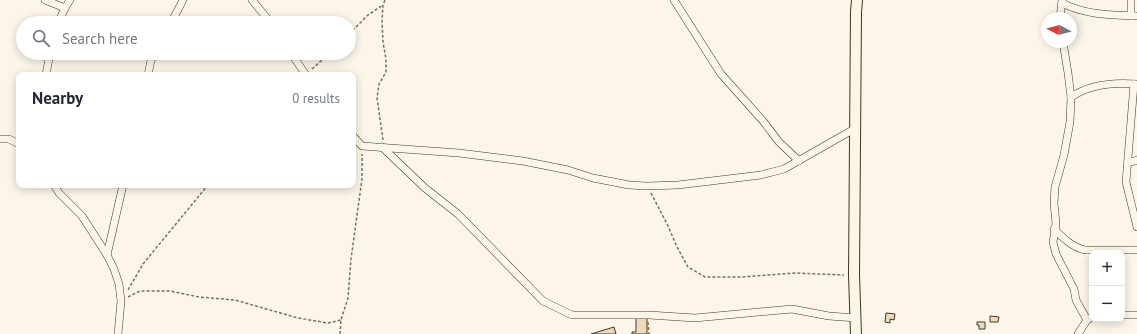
<!DOCTYPE html>
<html lang="en">
<head>
<meta charset="utf-8">
<style>
	:root { --surface:#fff; --page:#f6f6f7; --text:#1f2937; --muted:#747a83; --line:#e0e1e3 }
	body { margin:0; font-family:"PT Sans",sans-serif; background:var(--page); color:var(--text) }
	.controls { position:absolute; right:12px; bottom:12px; display:grid; overflow:hidden; border-radius:8px; box-shadow:0 2px 10px #0003 }
	.controls button { width:36px; height:36px; display:grid; place-items:center; padding:0; border:0; border-bottom:1px solid var(--line); background:var(--surface); color:var(--text); font:20px sans-serif }
	.compass { position:absolute; left:1041px; top:12px; width:36px; height:36px; border-radius:50%; background:var(--surface); box-shadow:0 2px 10px #0003; rotate:277deg }
	.list { margin:0; padding:0; list-style:none }
	h2 { display:flex; justify-content:space-between; align-items:center; height:52px; margin:0; padding:0 16px; font-size:17px }
	h2 small { font-size:13px; font-weight:400; color:var(--muted) }
	.icon { flex:none; width:22px; height:22px; fill:none; stroke:currentColor; stroke-width:2; stroke-linecap:round; stroke-linejoin:round }
	.map { position:relative; flex:none; width:1137px; height:334px; overflow:hidden }
	.search { position:absolute; background:var(--surface); box-shadow:0 2px 10px #0003; left:16px; top:16px; width:340px; height:44px; display:flex; align-items:center; gap:10px; box-sizing:border-box; padding:0 14px; border-radius:22px; color:var(--muted); font-size:15px }
	.panel { position:absolute; background:var(--surface); box-shadow:0 2px 10px #0003; left:16px; top:72px; width:340px; height:116px; border-radius:8px }
	.map>svg:first-child { display:block }
</style>
</head>
<body>
<div class="map">
<svg width="1137" height="334" viewBox="0 0 1137 334">
	<rect width="100%" height="100%" fill="#fbf6e9"/>
	<g fill="#ecdcbc" stroke="#4a3520">
		<path d="M886,313l9,1 -1,6 -4,-1v4l-5,-1z"/>
		<path d="M990,316l9,1 -1,5h-8z"/>
		<path d="M636,317h11v17h-15v-2h4z"/>
		<path d="M977,322h8v7h-6v-4h-2z"/>
		<path d="M614,327l2,7h-25z"/>
	</g>
	<g fill="none" stroke-linecap="round" stroke-linejoin="round">
		<defs>
			<g id="street">
				<path d="M45,0l20,8"/>
				<path d="M252,0l19,23"/>
				<path d="M674,0l47,74 42,47 16,21 20,19"/>
				<path d="M1131,0v16"/>
				<path d="M1062,3c23,12 49,12 75,13"/>
				<path d="M1060,18l2,-18"/>
				<path d="M58,23l7,-15 5,-8"/>
				<path d="M171,23l12,-23"/>
				<path d="M1063,42l5,31 3,24 -1,25 -6,33 -9,32 -1,16 2,21 -3,18 3,12 18,35 2,11 11,20"/>
				<path d="M291,53l15,22"/>
				<path d="M46,75l4,-22"/>
				<path d="M148,75l3,-15 5,-7"/>
				<path d="M1134,84l-8,98 11,45"/>
				<path d="M1071,97c19,-13 42,-15 66,-13"/>
				<path d="M353,136l9,10 97,7 64,8 45,9 25,8 36,7 18,1 31,-1 83,-10 23,-6 72,-41"/>
				<path d="M0,139h9l10,5"/>
				<path d="M382,147l43,41 33,26 85,87 29,14h77l46,3 97,-9 37,7 27,2"/>
				<path d="M1128,162l7,-1 2,-1"/>
				<path d="M54,185l5,8 23,23 25,39"/>
				<path d="M1054,229c9,9 18,18 31,21h52"/>
				<path d="M1122,315h15"/>
				<path d="M118,334l3,-33 -2,-17 -5,-15 -7,-14 16,-70"/>
				<path d="M1078,334l9,-14 5,-3"/>
			</g>
			<path id="secondary" d="M856,334l-2,-59 2,-263 1,-12"/>
		</defs>
		<use href="#street" stroke="#4a3520" stroke-width="8"/>
		<use href="#secondary" stroke="#4a3520" stroke-width="12"/>
		<g stroke="#7f6f5c" stroke-width="1.5" stroke-dasharray="3 2" stroke-linecap="butt">
			<path d="M349,34l19,-19 15,-10"/>
			<path d="M312,69l18,-16"/>
			<path d="M383,140l-6,-42 2,-14 7,-12v-13l-3,-17 -1,-21 1,-16 2,-5"/>
			<path d="M651,193l17,33 9,21 11,20 17,10h37l53,-4 49,2"/>
			<path d="M128,290l15,-26 65,-79"/>
			<path d="M128,297l12,-6h30l29,6 36,3 63,18 30,5 13,-3"/>
			<path d="M648,322l1,12"/>
			<path d="M340,334l1,-14 7,-22 3,-39 11,-80v-25"/>
		</g>
		<use href="#street" stroke="#fbf6e9" stroke-width="7"/>
		<use href="#secondary" stroke="#fbf6e9" stroke-width="10"/>
	</g>
</svg>
<div class="controls">
<button>+</button>
<button>−</button>
</div>
<svg class="compass" viewBox="-18 -18 36 36"><path d="M0-13l5 13h-10z" fill="#e53935"/><path d="M0 13l5-13h-10z" fill="#747a83"/></svg>
<div class="search"><svg class="icon" aria-label="search" viewBox="0 0 24 24"><circle cx="10" cy="10" r="6"/><path d="M15 15l6 6"/></svg>Search here</div>
<section class="panel">
<h2>Nearby<small>0 results</small></h2>
<ul class="list">
</ul>
</section>
</div>
</body>
</html>
